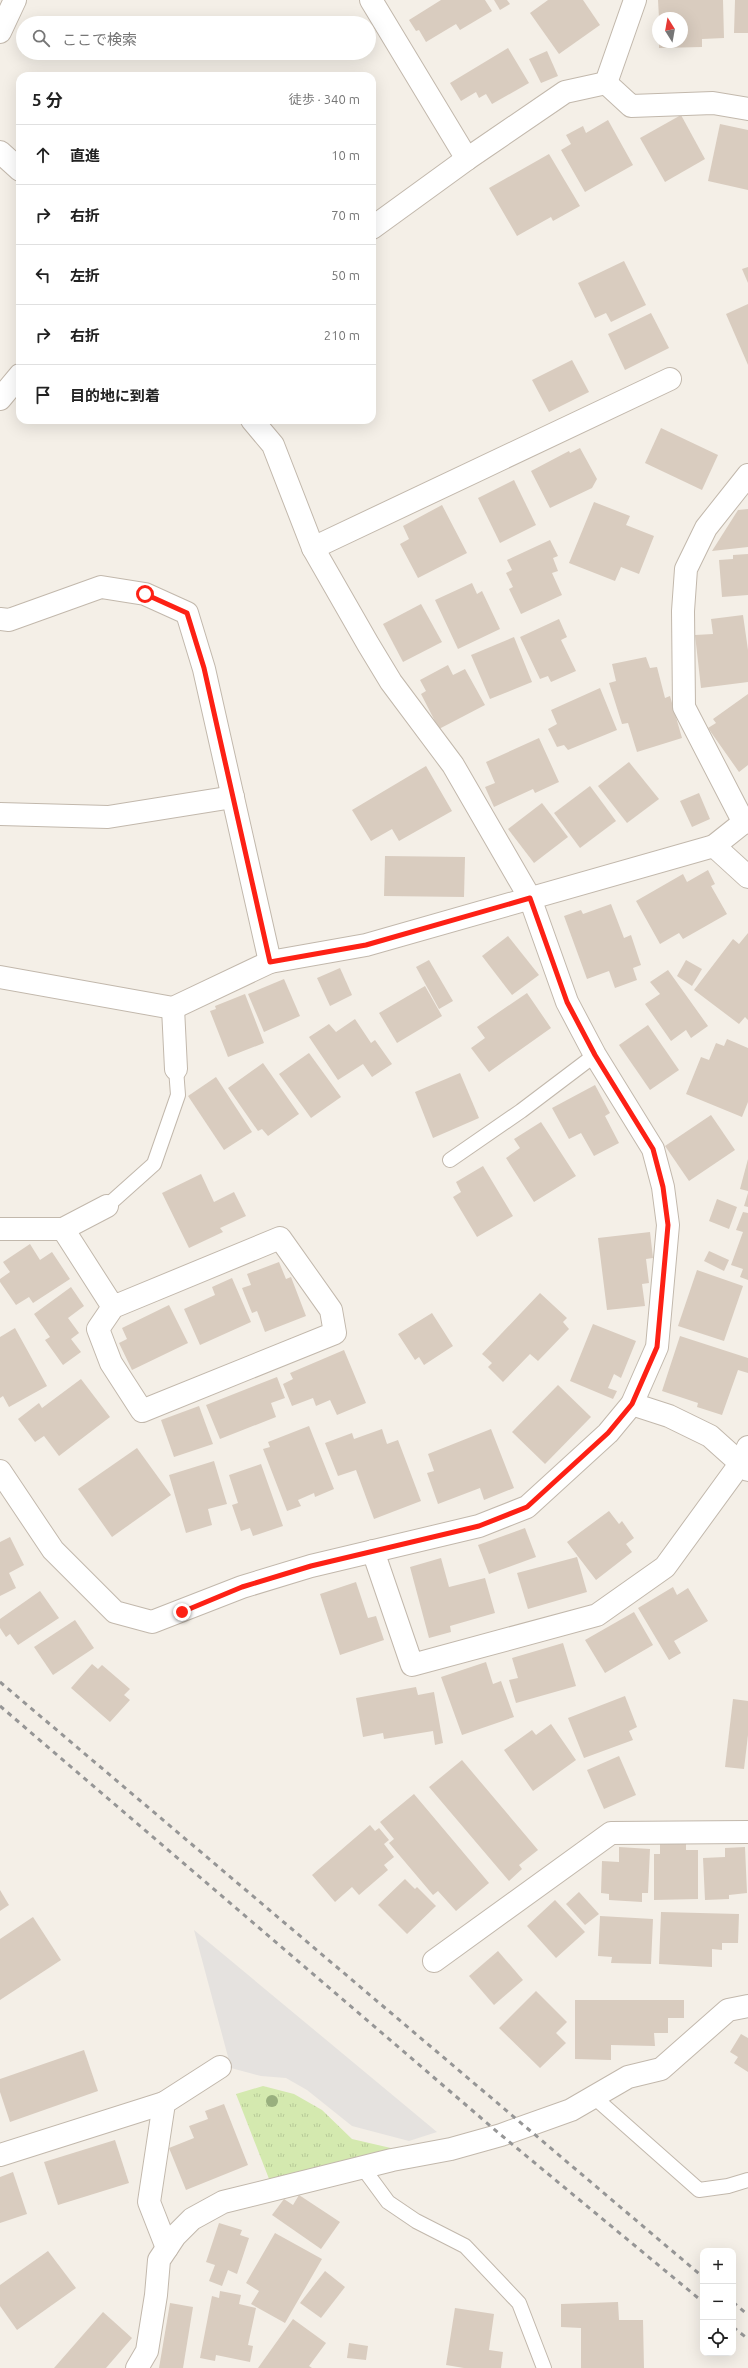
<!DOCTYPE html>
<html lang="ja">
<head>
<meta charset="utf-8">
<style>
	:root { --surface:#fff; --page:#f2f2f2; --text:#222; --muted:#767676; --line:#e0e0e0 }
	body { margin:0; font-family:Ubuntu,"Noto Sans JP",sans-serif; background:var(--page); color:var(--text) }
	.controls { position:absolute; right:12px; bottom:12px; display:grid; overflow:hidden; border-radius:8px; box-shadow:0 4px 16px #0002 }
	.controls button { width:36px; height:36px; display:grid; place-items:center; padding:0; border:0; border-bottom:1px solid var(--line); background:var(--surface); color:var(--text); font:20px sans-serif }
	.compass { position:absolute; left:652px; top:12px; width:36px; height:36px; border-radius:50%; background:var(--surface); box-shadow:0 4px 16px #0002; rotate:349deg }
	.stop { position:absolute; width:12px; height:12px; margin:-9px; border:3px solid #fd2115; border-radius:50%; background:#fff }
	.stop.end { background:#fd2115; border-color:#fff; box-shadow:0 1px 4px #0008 }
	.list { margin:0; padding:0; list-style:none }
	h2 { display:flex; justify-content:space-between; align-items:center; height:52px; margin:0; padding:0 16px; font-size:17px }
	h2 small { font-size:13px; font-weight:400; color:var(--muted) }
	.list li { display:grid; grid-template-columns:26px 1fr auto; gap:12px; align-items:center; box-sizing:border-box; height:60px; padding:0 16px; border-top:1px solid var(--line) }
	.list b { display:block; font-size:15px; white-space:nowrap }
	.list em { font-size:13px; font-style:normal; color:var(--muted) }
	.icon { flex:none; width:22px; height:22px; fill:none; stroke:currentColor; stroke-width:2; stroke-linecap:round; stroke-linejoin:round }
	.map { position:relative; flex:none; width:748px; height:2368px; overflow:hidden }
	.search { position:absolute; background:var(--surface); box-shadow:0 4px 16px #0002; left:16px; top:16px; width:360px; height:44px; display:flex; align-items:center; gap:10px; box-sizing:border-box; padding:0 14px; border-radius:22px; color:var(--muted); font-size:15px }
	.panel { position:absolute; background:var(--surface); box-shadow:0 4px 16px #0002; left:16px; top:72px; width:360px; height:352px; border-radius:12px }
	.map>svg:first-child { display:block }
</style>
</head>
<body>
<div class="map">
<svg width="748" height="2368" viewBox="0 0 748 2368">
	<defs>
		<pattern id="grass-tufts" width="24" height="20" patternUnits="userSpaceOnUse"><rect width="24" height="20" fill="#d4e9af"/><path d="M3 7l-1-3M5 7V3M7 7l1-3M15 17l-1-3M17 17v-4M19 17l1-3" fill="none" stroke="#b7c997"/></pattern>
	</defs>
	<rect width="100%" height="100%" fill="#f4efe7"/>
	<path fill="url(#grass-tufts)" d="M263,2086l31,8 28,16 30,29 56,13 -137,32 -35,-90z"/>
	<path fill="#e5e2df" d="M194,1930l243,202 -28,9 -57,-15 -45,-36 -21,-12 -25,-2 -30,-8z"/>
	<g fill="#d9ccbf">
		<path d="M441,0h44l7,11 -32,19 -4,-6 -30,18 -7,-12 -3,1 -7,-11z"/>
		<path d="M494,0h13l3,4 -10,6z"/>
		<path d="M548,0h35l17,25 -41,29 -29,-41z"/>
		<path d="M658,0h65l1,38 -22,1v8l-43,1v-6h23v-24h-23z"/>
		<path d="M735,0h13v33h-14z"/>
		<path d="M508,48l21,35 -37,21 -6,-10 -7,4 -3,-6 -15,9 -11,-18z"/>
		<path d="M547,51l11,25 -17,7 -12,-24z"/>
		<path d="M681,115l24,44 -40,23 -25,-44z"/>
		<path d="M608,120l25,45 -48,27 -24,-42 10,-6 -5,-9 17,-9 3,7z"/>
		<path d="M720,124l28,6v60l-40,-9z"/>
		<path d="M549,154l31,52 -27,15 -2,-4 -34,19 -28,-48z"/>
		<path d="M624,261l22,44 -35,17 -5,-9 -11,5 -17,-35z"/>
		<path d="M748,267v16l-6,-14z"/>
		<path d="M748,304v61l-22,-51z"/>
		<path d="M651,313l18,35 -44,22 -17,-36z"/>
		<path d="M572,360l17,32 -40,20 -17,-32z"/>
		<path d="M661,428l57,27 -16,35 -57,-27z"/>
		<path d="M580,448l17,31 -5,9 -42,20 -19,-37 38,-20 1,2z"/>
		<path d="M514,480l22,45 -36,18 -22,-45z"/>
		<path d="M594,502l36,14 -4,9 28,11 -15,38 -18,-7 -6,14 -46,-18z"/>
		<path d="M442,505l25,48 -49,25 -18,-34 9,-5 -6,-13z"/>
		<path d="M748,509v38l-36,4 26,-41z"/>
		<path d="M550,540l8,16 -5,2 5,13 -6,2 10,22 -41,19 -12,-25 4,-2 -7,-14 6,-3 -5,-10z"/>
		<path d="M748,554v41l-26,2 -3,-37 14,-1v-4z"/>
		<path d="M472,583l5,11 5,-3 18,38 -42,20 -23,-49z"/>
		<path d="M421,604l21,38 -39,20 -20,-38z"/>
		<path d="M743,615l5,35v32l-47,6 -6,-53 18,-1 -2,-15z"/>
		<path d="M559,619l8,18 -6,3 15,31 -25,11 -3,-6 -8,3 -20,-42z"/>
		<path d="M514,637l18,45 -42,17 -19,-44z"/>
		<path d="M646,657l4,11 7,-1 8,31 5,-2 12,42 -45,14 -9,-29 -6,1 -13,-41 7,-2 -4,-17z"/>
		<path d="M448,665l5,10 12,-6 20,36 -46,24 -18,-35 5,-3 -6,-11z"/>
		<path d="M600,688l17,42 -49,20 -4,-5 -7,2 -9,-18 9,-5 -6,-14z"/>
		<path d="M748,694v71l-9,7 -31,-44 8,-5 -3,-4z"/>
		<path d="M539,738l20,44 -24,11 -2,-4 -39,18 -9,-20 10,-4 -9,-21z"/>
		<path d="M629,762l30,37 -32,24 -29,-37z"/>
		<path d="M426,766l26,45 -53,30 -7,-12 -21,12 -19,-31z"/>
		<path d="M590,786l26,35 -36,27 -26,-35z"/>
		<path d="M699,793l11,26 -18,8 -12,-26z"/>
		<path d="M542,803l26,34 -34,26 -26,-34z"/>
		<path d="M385,856l80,1 -1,40 -80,-1z"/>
		<path d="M708,870l7,14 -4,2 16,28 -44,25 -4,-6 -19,11 -24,-43 47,-27 4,8z"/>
		<path d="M611,904l13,34 7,-3 10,30 -8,3 4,12 -22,8 -6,-17 -22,8 -23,-63 17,-6 2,4z"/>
		<path d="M748,933v87l-3,-3 -6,7 -45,-34 39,-51 6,5z"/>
		<path d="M508,936l31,39 -27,20 -30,-39z"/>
		<path d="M429,960l24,41 -14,8 -23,-42z"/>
		<path d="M686,960l16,9 -10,17 -15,-10z"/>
		<path d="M340,968l12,27 -22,11 -13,-28z"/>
		<path d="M668,970l40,56 -17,12 -5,-8 -15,11 -26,-37 15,-10 -10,-12z"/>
		<path d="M284,979l16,37 -36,16 -16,-38z"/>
		<path d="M425,986l17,30 -45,27 -18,-30z"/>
		<path d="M527,993l24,35 -62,44 -18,-24 14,-10 -8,-11z"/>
		<path d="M245,994l19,49 -36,14 -18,-46 6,-2 -1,-3z"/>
		<path d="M355,1019l16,24 4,-3 17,24 -20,13 -9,-13 -25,16 -29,-43 20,-13 7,8z"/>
		<path d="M648,1025l31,45 -29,20 -31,-45z"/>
		<path d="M727,1039l21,9v54l-6,15 -56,-23 15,-37 8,3 7,-17 8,3z"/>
		<path d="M309,1053l32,44 -30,21 -32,-44z"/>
		<path d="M263,1063l36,51 -31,22 -6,-7 -4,2 -30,-43z"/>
		<path d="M460,1073l19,45 -46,20 -18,-46z"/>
		<path d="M216,1077l36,55 -28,18 -36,-54z"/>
		<path d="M595,1085l15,28 -5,3 14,27 -25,13 -13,-23 -12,6 -17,-31z"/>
		<path d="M711,1115l24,35 -46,31 -24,-35z"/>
		<path d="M541,1122l35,54 -42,26 -28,-44 14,-10 -6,-9z"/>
		<path d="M748,1159v32l-8,-2z"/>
		<path d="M483,1166l30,50 -36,21 -24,-40 8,-5 -5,-10z"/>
		<path d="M201,1174l13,28 20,-10 12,24 -26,12 3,4 -34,16 -27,-55z"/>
		<path d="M748,1193v14l-4,-1z"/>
		<path d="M717,1199l20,8 -8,22 -20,-8z"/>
		<path d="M743,1212l5,1v67l-8,-3 3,-8 -12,-4 12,-33 -7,-2z"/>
		<path d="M650,1232l3,26 -7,1 3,24 -7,1 3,22 -38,4 -9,-72z"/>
		<path d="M30,1244l10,16 12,-8 18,27 -37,24 -4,-6 -13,8 -16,-23v-3l10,-7 -7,-10z"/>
		<path d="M709,1251l20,9 -5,11 -20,-10z"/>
		<path d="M279,1262l7,17 5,-2 15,39 -41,16 -8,-21 -5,2 -10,-25 9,-3 -4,-11z"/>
		<path d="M697,1270l46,16 -19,55 -46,-15z"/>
		<path d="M232,1278l19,44 -51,23 -16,-36 31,-14 -3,-8z"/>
		<path d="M71,1287l13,19 -16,12 11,15 -8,6 10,13 -18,13 -18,-25 5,-3 -16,-23z"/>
		<path d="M540,1293l27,25 -4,4 6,7 -31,32 -8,-7 -27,28 -15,-15 4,-4 -10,-9z"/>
		<path d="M169,1305l19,38 -56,27 -13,-27 8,-4 -5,-11z"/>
		<path d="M432,1313l21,33 -29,19 -5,-8 -4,3 -17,-26z"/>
		<path d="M593,1324l43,17 -15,37 -7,-4 -6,14 9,3 -4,8 -43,-18z"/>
		<path d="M15,1328l32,58 -38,21 -6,-11 -3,2v-61z"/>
		<path d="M680,1336l68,22v15l-10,-3 -16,45 -25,-8 1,-4 -36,-12z"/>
		<path d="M344,1350l22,53 -29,12 -7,-15 -14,6 -3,-8 -21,8 -9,-22 10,-5 -3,-6z"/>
		<path d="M277,1377l8,21 -14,5 5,14 -56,22 -14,-34z"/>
		<path d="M81,1379l29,38 -51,39 -15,-20 -9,6 -17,-23 21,-16 3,5z"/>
		<path d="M558,1385l33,32 -46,47 -33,-32z"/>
		<path d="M199,1406l14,38 -39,13 -13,-37z"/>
		<path d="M309,1426l25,63 -19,8 -1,-4 -16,7 3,6 -14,5 -24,-62 7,-2 -2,-5z"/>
		<path d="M382,1429l5,15 11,-4 23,61 -47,18 -18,-49 -18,6 -13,-33 27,-10 2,6z"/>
		<path d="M491,1429l23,59 -30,12 -4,-12 -42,16 -11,-31 7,-2 -6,-17z"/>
		<path d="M137,1448l34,47 -59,42 -34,-48z"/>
		<path d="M214,1461l13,43 -19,5 4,16 -26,8 -17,-58z"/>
		<path d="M261,1464l22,62 -30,10 -3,-8 -9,3 -9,-26 6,-2 -9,-28z"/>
		<path d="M609,1511l10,13 3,-3 12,17 -8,6 6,8 -36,28 -29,-38z"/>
		<path d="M525,1528l11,29 -47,17 -11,-29z"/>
		<path d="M10,1537l14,28 -15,8 7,15 -16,8v-54z"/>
		<path d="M577,1557l10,35 -59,17 -11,-36z"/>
		<path d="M441,1558l8,29 36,-9 10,35 -45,13 1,6 -22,6 -19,-71z"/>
		<path d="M356,1582l12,36 8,-2 8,24 -44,15 -20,-61z"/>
		<path d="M673,1587l4,8 11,-7 20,33 -34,20 7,12 -12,7 -31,-52z"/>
		<path d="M40,1591l19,27 -41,27 -8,-11 -4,3 -6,-9v-9z"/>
		<path d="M634,1612l19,33 -48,28 -20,-33z"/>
		<path d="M75,1620l19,28 -41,27 -19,-28z"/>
		<path d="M563,1643l13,43 -60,17 -7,-23 9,-2 -6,-20z"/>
		<path d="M486,1662l7,22 8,-3 13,36 -52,18 -21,-58z"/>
		<path d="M92,1664l6,5 4,-4 28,24 -6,6 6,5 -20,22 -39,-34z"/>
		<path d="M416,1687l2,8 16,-3 9,51 -8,2 -2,-14 -49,8 -1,-6 -20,4 -7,-39z"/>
		<path d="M625,1696l12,31 -8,4 4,9 -49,18 -16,-40z"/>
		<path d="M733,1699l15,2v34l-4,34 -19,-2z"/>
		<path d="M551,1724l25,36 -43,31 -29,-41 28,-20 4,5z"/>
		<path d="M619,1756l17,39 -32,14 -17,-39z"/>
		<path d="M462,1760l76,90 -19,15 3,4 -13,12 -80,-94z"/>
		<path d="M414,1794l75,89 -33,28 -18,-20 -5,4 -44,-52 5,-4 -14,-17z"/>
		<path d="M370,1825l5,6 4,-3 10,12 -5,4 10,13 -10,8 4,5 -29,25 -7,-8 -17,15 -23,-27z"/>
		<path d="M660,1842h26v8h12v49l-44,1v-46h6z"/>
		<path d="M619,1847l31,2 -2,44h-6v9l-33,-2v-6l-8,-1 1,-32 17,1z"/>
		<path d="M745,1847l2,46 -18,2v4l-24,1 -2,-42 22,-1v-9z"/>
		<path d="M405,1879l10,10 2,-2 19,19 -29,28 -29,-29z"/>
		<path d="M0,1890l9,15 -9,6z"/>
		<path d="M579,1892l20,22 -14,11 -19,-21z"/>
		<path d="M555,1900l30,32 -29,26 -29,-32z"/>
		<path d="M661,1912l78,2 -1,29h-16v7l-10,-1v18l-53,-3z"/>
		<path d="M600,1916l53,3 -2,45 -40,-1 1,-6 -14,-1z"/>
		<path d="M33,1917l28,43 -61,40v-61z"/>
		<path d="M498,1951l25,29 -29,25 -25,-29z"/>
		<path d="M536,1991l31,31 -11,11 10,10 -26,25 -41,-40z"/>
		<path d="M575,2000h109v18h-16v15h-14l1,13 -44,-1v15l-36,-1z"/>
		<path d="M741,2034l7,4v34l-14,-9 4,-6 -8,-5z"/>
		<path d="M84,2050l14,41 -88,31 -10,-30v-13z"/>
		<path d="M224,2104l24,61 -62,25 -17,-42 25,-10 -5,-12 19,-7 -3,-8z"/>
		<path d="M115,2140l14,43 -71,22 -14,-43z"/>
		<path d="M13,2172l14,42 -27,9v-46z"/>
		<path d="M299,2195l41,27 -19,27 -49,-34 12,-16 9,6z"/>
		<path d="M219,2223l23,7 -2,5 9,3 -12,36 -9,-4 -6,16 -13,-5 6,-16 -9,-3z"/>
		<path d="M275,2233l47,26 -37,64 -34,-19 8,-13 -13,-8z"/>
		<path d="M48,2251l28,37 -59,42 -17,-24v-21z"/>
		<path d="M325,2271l20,16 -24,31 -21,-15z"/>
		<path d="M220,2291l21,4 -2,9 17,4 -8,37 5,1 -3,16 -34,-7 -1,6 -15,-3 12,-62 7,2z"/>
		<path d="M618,2302l1,18h24l1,48h-63v-40l-20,-1v-23z"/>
		<path d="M170,2303l23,4 -10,61h-24z"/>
		<path d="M455,2308l39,6 -5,36 14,2 -2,16h-37l-18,-3z"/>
		<path d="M103,2312l29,26 -26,30h-52z"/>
		<path d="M293,2319l33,24 -17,23 3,2h-54z"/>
		<path d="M349,2343l19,3 -2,14 -19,-2z"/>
	</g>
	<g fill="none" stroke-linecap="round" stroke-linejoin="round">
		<defs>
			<g id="lane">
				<path d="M450,1160l71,-49 74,-56"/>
				<path d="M107,1206l47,-42 24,-69 -2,-26"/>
				<path d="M594,2097l105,93 29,-4 20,-6"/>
				<path d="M363,2168l25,34 28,19 49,25 54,57 25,65"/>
			</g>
			<g id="street">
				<path d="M371,0l96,159 98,-67 41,-9"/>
				<path d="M0,32l15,-32"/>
				<path d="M606,83l25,23 82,-3 35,6"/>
				<path d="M606,83l29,-83"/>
				<path d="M0,152l20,18"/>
				<path d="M372,228l95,-69"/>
				<path d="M0,399l20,-24"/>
				<path d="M313,548l357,-169"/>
				<path d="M0,619l9,1 92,-33 44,7 42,19 17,56 66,293"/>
				<path d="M0,814l108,3 125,-20"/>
				<path d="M744,823l-60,-116 -1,-96 3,-42 20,-41 42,-53"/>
				<path d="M714,846l34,31"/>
				<path d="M0,977l173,31 97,-46 96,-17 348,-99 34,-27"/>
				<path d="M173,1008l3,61"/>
				<path d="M0,1229h63l44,-23"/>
				<path d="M63,1229l50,78 -15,22 13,34 31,48 193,-78 -4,-23 -51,-72 -167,69"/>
				<path d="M632,1404l37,12 41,20 38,34"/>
				<path d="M0,1471l53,79 62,62 37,10 90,-35 69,-21 168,-40 48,-19 81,-74 24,-29 25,-57 11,-122 -5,-38 -10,-38 -58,-94 -28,-53 -37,-104 -77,-133 -62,-83 -23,-38 -55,-96 -40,-103 -21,-25"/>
				<path d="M373,1551l39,114 185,-50 68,-48 75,-103 8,-17"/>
				<path d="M434,1961l177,-128 137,-1"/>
				<path d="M0,2155l164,-52"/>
				<path d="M167,2248l-18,-46 15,-99 56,-36"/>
				<path d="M137,2368l10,-17 9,-56 3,-35 16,-24 17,-17 31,-17 169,-42 59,-11 50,-14 70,-25 57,-33 33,-8 67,-59 20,-4"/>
			</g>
		</defs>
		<use href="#lane" stroke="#c2b8ac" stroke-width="16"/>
		<use href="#street" stroke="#c2b8ac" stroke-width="24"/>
		<use href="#lane" stroke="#fff" stroke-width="14"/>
		<use href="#street" stroke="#fff" stroke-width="22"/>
		<g stroke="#969696" stroke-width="3" stroke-dasharray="5 5" stroke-linecap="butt">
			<path d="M0,1682l703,595"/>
			<path d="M0,1706l501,429 202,167"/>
			<path d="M733,2302l15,13"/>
			<path d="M733,2327l15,12"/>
		</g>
	</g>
	<circle fill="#99af7e" cx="272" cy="2101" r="6"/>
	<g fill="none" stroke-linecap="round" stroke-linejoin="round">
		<path stroke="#fd2115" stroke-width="5" d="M145,594l42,19 17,55 66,294 96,-17 164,-47 37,104 28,53 58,94 10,38 5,38 -11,122 -25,57 -24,29 -81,74 -48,19 -168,40 -69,21 -60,25"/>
	</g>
</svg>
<div class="controls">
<button>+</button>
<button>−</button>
<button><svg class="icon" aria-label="locate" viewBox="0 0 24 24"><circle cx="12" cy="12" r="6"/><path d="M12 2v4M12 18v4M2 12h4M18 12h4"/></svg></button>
</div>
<svg class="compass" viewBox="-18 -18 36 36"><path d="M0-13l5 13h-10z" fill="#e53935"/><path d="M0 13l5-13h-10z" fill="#767676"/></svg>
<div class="stop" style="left:145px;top:594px"></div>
<div class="stop end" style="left:182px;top:1612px"></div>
<div class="search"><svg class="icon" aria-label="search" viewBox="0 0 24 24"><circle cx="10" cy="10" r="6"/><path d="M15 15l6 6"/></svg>ここで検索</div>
<section class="panel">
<h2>5 分<small>徒歩 · 340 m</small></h2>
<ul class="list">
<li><svg class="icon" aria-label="ahead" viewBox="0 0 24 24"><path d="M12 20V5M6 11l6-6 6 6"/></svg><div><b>直進</b></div><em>10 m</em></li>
<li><svg class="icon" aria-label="right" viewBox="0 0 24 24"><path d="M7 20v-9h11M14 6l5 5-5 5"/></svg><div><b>右折</b></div><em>70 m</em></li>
<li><svg class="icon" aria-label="left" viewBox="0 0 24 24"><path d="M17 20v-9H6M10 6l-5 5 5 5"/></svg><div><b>左折</b></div><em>50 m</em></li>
<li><svg class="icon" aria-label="right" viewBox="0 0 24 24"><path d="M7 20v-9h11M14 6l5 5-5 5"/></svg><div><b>右折</b></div><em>210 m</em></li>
<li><svg class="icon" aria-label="arrive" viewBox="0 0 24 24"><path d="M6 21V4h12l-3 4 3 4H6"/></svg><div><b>目的地に到着</b></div></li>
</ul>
</section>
</div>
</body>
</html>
